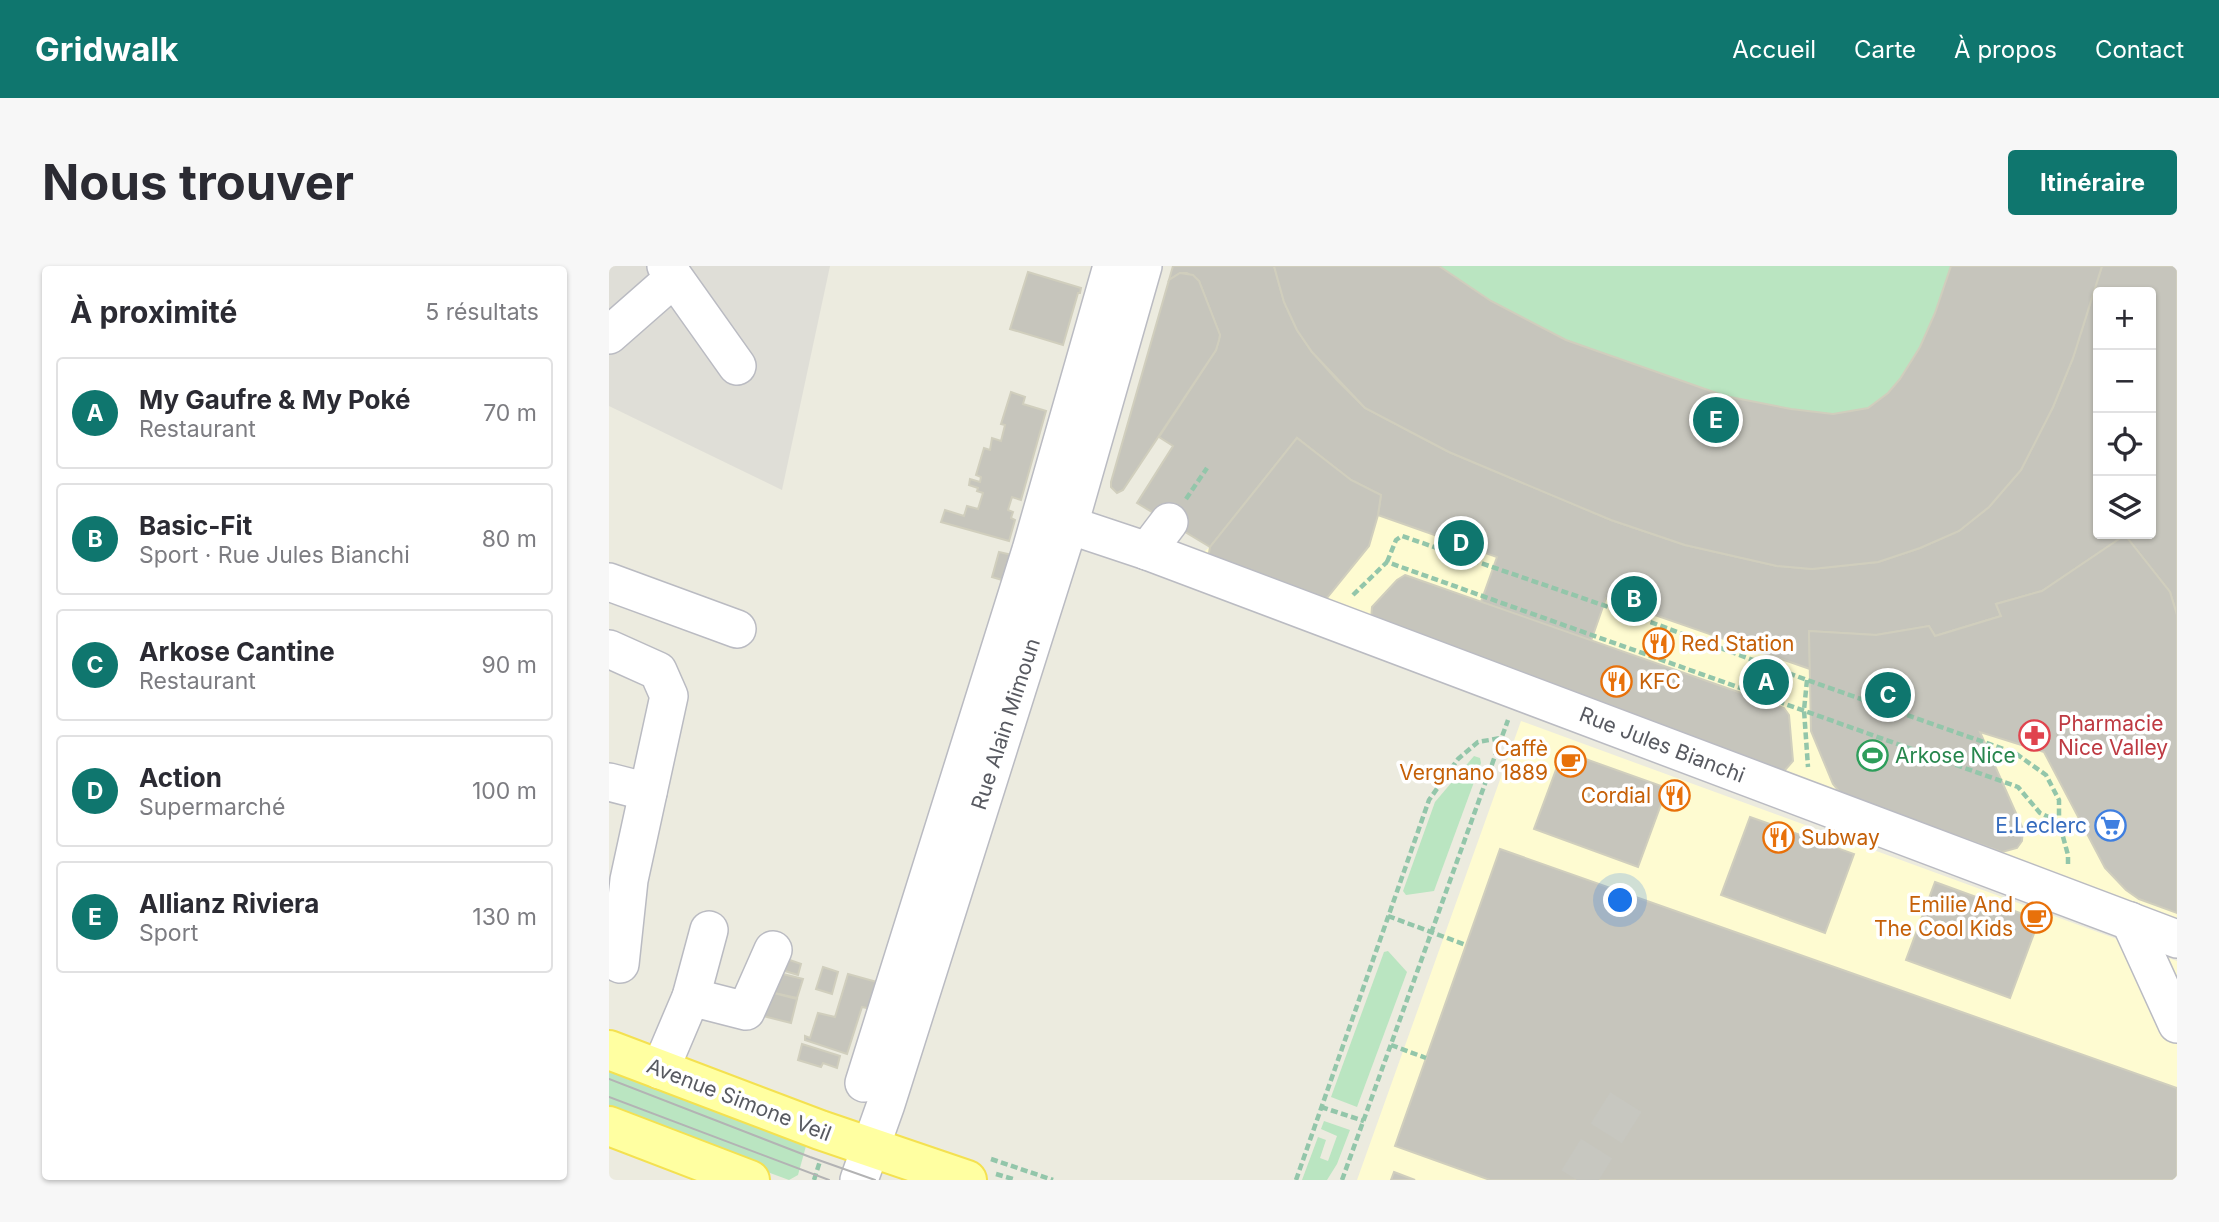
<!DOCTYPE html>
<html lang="fr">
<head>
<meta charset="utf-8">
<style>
	:root { --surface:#fff; --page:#f7f7f7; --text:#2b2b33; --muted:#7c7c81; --line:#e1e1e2; --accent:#0f766e }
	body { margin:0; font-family:Inter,sans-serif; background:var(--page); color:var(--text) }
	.controls { position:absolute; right:21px; top:21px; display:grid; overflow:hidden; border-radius:7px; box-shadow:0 2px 5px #0004 }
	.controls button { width:63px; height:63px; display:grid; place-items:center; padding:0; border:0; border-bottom:2px solid var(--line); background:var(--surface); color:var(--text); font:35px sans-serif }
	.you { position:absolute; left:1012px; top:635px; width:24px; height:24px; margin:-18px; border:5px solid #fff; border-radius:50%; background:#1a73e8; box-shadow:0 0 0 10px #1a73e833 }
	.badge { display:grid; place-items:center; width:46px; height:46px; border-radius:50%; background:var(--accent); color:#fff; font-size:23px; font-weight:700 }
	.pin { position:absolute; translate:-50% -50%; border:4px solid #fff; box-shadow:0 2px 7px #0006 }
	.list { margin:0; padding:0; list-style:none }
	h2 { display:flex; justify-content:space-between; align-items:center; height:91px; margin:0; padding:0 28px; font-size:30px }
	h2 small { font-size:23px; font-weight:400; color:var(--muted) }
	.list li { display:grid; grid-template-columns:46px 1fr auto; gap:21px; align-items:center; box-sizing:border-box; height:112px; margin:0 14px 14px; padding:0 14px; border:2px solid var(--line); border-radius:7px }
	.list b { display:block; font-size:26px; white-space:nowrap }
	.list p { margin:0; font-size:23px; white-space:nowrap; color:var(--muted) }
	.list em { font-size:23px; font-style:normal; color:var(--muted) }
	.icon { flex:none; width:38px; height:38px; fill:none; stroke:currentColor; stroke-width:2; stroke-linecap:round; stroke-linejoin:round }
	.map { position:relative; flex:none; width:1568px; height:914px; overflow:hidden; border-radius:7px }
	header { display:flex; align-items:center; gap:42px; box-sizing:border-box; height:98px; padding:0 35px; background:var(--accent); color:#fff }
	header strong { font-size:33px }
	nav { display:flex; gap:38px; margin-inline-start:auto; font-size:24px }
	.intro { display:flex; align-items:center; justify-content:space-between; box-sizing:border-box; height:168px; padding:0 42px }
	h1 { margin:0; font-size:49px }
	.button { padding:18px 32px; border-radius:7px; background:var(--accent); color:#fff; font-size:24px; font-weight:700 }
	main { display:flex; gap:42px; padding:0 42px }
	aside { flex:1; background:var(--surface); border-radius:7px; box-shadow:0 2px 5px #0004 }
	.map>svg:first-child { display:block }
</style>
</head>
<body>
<header>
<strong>Gridwalk</strong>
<nav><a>Accueil</a><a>Carte</a><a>À propos</a><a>Contact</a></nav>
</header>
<div class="intro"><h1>Nous trouver</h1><a class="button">Itinéraire</a></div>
<main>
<aside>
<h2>À proximité<small>5 résultats</small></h2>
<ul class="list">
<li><span class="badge">A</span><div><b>My Gaufre &amp; My Poké</b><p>Restaurant</p></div><em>70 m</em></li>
<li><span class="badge">B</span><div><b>Basic-Fit</b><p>Sport · Rue Jules Bianchi</p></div><em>80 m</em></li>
<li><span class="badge">C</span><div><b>Arkose Cantine</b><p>Restaurant</p></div><em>90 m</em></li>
<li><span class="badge">D</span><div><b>Action</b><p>Supermarché</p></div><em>100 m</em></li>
<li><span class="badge">E</span><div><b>Allianz Riviera</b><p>Sport</p></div><em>130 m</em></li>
</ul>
</aside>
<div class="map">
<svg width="1568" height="914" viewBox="0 0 1568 914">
	<rect width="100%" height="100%" fill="#ecebdf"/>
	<g fill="#fefbd1">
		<path d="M769,249l119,42 -16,44 110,39 15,-42 571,17v324l-992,-373 25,-19z"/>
		<path d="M912,455l656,240v219h-820z"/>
	</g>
	<path fill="#dfded7" d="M0,0h221l-48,224 -173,-84z"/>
	<g fill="#bae5c1">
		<path d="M665,0h828l-81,204 -656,-62 -53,-56z"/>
		<path d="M865,490l6,2 1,5 -47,128 -28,4 -3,-4 32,-89z"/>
		<path d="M779,685l19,21 -50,135 -26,-10 53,-145z"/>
		<path d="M0,799l195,74 2,7 -8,29 -9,5 -180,-67z"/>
		<path d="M715,855l26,9 -13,34 -10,16h-25l16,-43 8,3 -6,18 8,3 9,-25 -16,-7z"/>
	</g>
	<g fill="#c6c5bc" stroke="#d0cebd" stroke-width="2" fill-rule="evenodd">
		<path d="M564,0h101l10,36 13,28 15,22 24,27 29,29 84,44 162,68 74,25 92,21 35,3 66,-7 42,-14 39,-17 30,-24 32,-37 32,-63 20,-49 29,-92h75v349l-7,-23 -45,-57 -83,56 -46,13 5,12 -66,20 -6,-10 -53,9 -67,-4 1,38 -204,-71 -15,43 -110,-39 16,-45 -119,-42 3,-20 -30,-15 -54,-42 -87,109 -73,-44 36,-57 -14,-9 57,-87 4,-15 -21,-54 -12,-8h-7l-11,7zM1489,26h53v242h-53z"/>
		<path d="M665,0h165l52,35 75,39 159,56 66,13 42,5 35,-6 20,-15 12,-14 20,-32 15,-34 16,-47h151l-29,92 -20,49 -32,63 -32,37 -30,24 -39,17 -42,14 -66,7 -35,-3 -92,-21 -74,-25 -162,-68 -84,-44 -53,-56 -15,-22 -13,-28z"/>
		<path d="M419,6l53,16 -1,5h-2l-15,52 -53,-16z"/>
		<path d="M571,7l13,2 6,6 21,54 -1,5 -3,10 -93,140 -6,3 -6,-6v-5l58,-202z"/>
		<path d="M402,126l14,5 -2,7 23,7 -25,89 -9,-3 -4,13 5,2 -2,6 4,2 -6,21 -68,-19 4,-12 19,6 3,-10 11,3 5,-16 -6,-2 1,-3 -9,-3 1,-6 10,3 1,-5 -5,-2 8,-27 6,2 2,-12 9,3 4,-16 -4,-1z"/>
		<path d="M688,172l54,42 30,15 -3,20 -9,31 -42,52 -13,4 -106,-43 2,-12z"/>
		<path d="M1516,269l45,57 7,23v298l-38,-14 -13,-9 -21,-22 -61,-116 -64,-20 43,97 -1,12 -5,7 -15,4 -160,-57 -9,-11 -22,-53 -2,-100 67,4 53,-9 6,10 66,-20 -5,-12 46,-13z"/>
		<path d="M390,286l18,4 -8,26 -17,-5z"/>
		<path d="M796,309l379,133 5,7 4,46 -8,9 -11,2 -403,-152 1,-13 25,-27z"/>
		<path d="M954,485l104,37 -29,79 -104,-38z"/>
		<path d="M1141,551l104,37 -29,79 -104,-38z"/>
		<path d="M891,583l677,239v92h-687l-95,-34z"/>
		<path d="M1326,616l104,38 -29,78 -104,-38z"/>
		<path d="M172,691l20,7 -3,11 -20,-6z"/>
		<path d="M214,701l15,5 -6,22 -16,-5z"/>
		<path d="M166,706l28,7 -6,19 -27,-6z"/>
		<path d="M239,708l36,10 -8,26 -14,-3 -15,47 -42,-14v-4l5,2 8,-25 17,4z"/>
		<path d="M157,725l31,8 -6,24 -32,-8z"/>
		<path d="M193,778l38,12 -3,12 -14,-5 -2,4 -23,-7z"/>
		<path d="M785,906l21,8h-24z"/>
	</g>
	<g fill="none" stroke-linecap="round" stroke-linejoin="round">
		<path stroke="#c7c7c0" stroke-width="37" stroke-dasharray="37 18" stroke-linecap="butt" d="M968,914l54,-86"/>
		<defs>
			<g id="minor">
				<path d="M57,0l71,100"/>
				<path d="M0,69l65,-57"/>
				<path d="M460,259l78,26 1030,388"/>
				<path d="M538,285l22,-29"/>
				<path d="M0,316l128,47"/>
				<path d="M0,383l49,22 11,25 -40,184 -9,84"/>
				<path d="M0,516l39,10"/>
				<path d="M1521,655l47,103"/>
				<path d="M82,731l55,14 27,-61"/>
				<path d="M51,804l31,-73 18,-67"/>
				<path d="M255,817l167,-533 81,-284"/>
				<path d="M250,914l27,-76 183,-579 74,-259"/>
			</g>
			<g id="major">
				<path d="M0,784l211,80 147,50"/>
				<path d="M0,860l141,54"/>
			</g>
		</defs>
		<use href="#minor" stroke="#babbc2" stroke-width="40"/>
		<use href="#major" stroke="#f4e150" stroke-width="42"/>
		<g stroke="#93c6aa" stroke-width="4.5" stroke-dasharray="7 3.5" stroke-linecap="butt">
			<path d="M577,233l21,-31"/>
			<path d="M778,296l9,-22 6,-4 224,77 181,67 208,73 31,22 13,25v22"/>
			<path d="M744,329l34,-33 631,225 22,26 19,9 9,33v12"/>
			<path d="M1198,414l-3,30 4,57"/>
			<path d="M779,650l78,29"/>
			<path d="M782,779l35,13"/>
			<path d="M712,841l43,14"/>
			<path d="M382,893l62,21"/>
			<path d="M387,908l20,6"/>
			<path d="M205,914l6,-19"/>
			<path d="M687,914l133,-380 29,-41 20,-17 23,-4"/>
			<path d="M733,914l166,-460"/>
		</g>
		<use href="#minor" stroke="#fff" stroke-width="37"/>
		<use href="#major" stroke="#ffffa1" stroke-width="38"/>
		<g stroke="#b3b3b4" stroke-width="2">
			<path d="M0,813l201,78 65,23"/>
			<path d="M0,831l220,83"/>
		</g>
	</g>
	<defs>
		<symbol id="restaurant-ring" viewBox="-11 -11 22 22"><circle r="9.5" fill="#fff" stroke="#e8710a" stroke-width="1.5"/><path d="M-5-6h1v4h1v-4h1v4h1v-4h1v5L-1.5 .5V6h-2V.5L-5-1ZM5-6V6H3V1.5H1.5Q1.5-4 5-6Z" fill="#e8710a"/></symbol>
		<symbol id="pharmacy-ring" viewBox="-11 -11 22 22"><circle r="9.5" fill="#fff" stroke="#e0444e" stroke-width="1.5"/><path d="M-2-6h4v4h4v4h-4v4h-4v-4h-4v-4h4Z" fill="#e0444e"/></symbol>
		<symbol id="stadium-ring" viewBox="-11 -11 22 22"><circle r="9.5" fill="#fff" stroke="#2e9e5b" stroke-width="1.5"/><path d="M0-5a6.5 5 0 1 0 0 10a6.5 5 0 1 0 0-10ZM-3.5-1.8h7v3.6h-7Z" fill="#2e9e5b"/></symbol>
		<symbol id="cafe-ring" viewBox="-11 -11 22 22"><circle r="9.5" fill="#fff" stroke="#e8710a" stroke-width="1.5"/><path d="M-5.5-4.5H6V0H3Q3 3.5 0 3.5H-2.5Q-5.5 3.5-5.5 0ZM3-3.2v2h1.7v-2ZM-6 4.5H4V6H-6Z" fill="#e8710a"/></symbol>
		<symbol id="supermarket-ring" viewBox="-11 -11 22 22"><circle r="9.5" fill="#fff" stroke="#3f7fe0" stroke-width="1.5"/><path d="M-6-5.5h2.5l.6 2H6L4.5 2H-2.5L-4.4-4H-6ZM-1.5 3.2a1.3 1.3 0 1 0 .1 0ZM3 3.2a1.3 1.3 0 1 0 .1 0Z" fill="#3f7fe0"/></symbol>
	</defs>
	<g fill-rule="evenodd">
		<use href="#restaurant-ring" x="1032" y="360" width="35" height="35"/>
		<use href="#restaurant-ring" x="990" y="398" width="35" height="35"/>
		<use href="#pharmacy-ring" x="1408" y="452" width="35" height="35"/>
		<use href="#stadium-ring" x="1246" y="472" width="35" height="35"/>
		<use href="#cafe-ring" x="944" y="478" width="35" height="35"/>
		<use href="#restaurant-ring" x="1048" y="512" width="35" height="35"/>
		<use href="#supermarket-ring" x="1484" y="542" width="35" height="35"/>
		<use href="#restaurant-ring" x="1152" y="554" width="35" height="35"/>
		<use href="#cafe-ring" x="1410" y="634" width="35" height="35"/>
	</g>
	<g text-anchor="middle" stroke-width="7" stroke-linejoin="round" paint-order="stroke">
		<g font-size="21" fill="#c56008" stroke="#fff" text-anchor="start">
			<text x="1072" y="385">Red Station</text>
			<text x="1030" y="423">KFC</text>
			<text x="939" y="490" text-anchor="end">Caffè<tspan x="939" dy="24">Vergnano 1889</tspan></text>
			<text x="1042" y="537" text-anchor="end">Cordial</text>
			<text x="1192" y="579">Subway</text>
			<text x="1404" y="646" text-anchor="end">Emilie And<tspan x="1404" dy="24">The Cool Kids</tspan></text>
		</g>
		<g font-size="21" fill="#585a61" stroke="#fff">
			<text transform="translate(397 458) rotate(-72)" y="7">Rue Alain Mimoun</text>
			<text transform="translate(1053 479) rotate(21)" y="7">Rue Jules Bianchi</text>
			<text transform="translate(130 834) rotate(21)" y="7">Avenue Simone Veil</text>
		</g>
		<g font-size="21" fill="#be3a42" stroke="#fff" text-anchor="start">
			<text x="1449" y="465">Pharmacie<tspan x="1449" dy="24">Nice Valley</tspan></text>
		</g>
		<g font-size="21" fill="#27864d" stroke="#fff" text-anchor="start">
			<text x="1286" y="497">Arkose Nice</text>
		</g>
		<g font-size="21" fill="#366cbe" stroke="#fff" text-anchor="end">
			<text x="1478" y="567">E.Leclerc</text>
		</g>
	</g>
</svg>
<div class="controls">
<button>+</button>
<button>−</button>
<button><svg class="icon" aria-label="locate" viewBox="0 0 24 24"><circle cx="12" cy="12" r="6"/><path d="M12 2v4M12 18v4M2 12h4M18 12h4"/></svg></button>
<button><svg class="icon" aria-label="layers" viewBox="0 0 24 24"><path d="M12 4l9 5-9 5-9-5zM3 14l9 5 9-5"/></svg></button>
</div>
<div class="you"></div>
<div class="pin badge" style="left:1157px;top:416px">A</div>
<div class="pin badge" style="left:1025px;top:333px">B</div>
<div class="pin badge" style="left:1279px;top:429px">C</div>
<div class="pin badge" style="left:852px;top:277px">D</div>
<div class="pin badge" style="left:1107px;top:154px">E</div>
</div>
</main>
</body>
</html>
